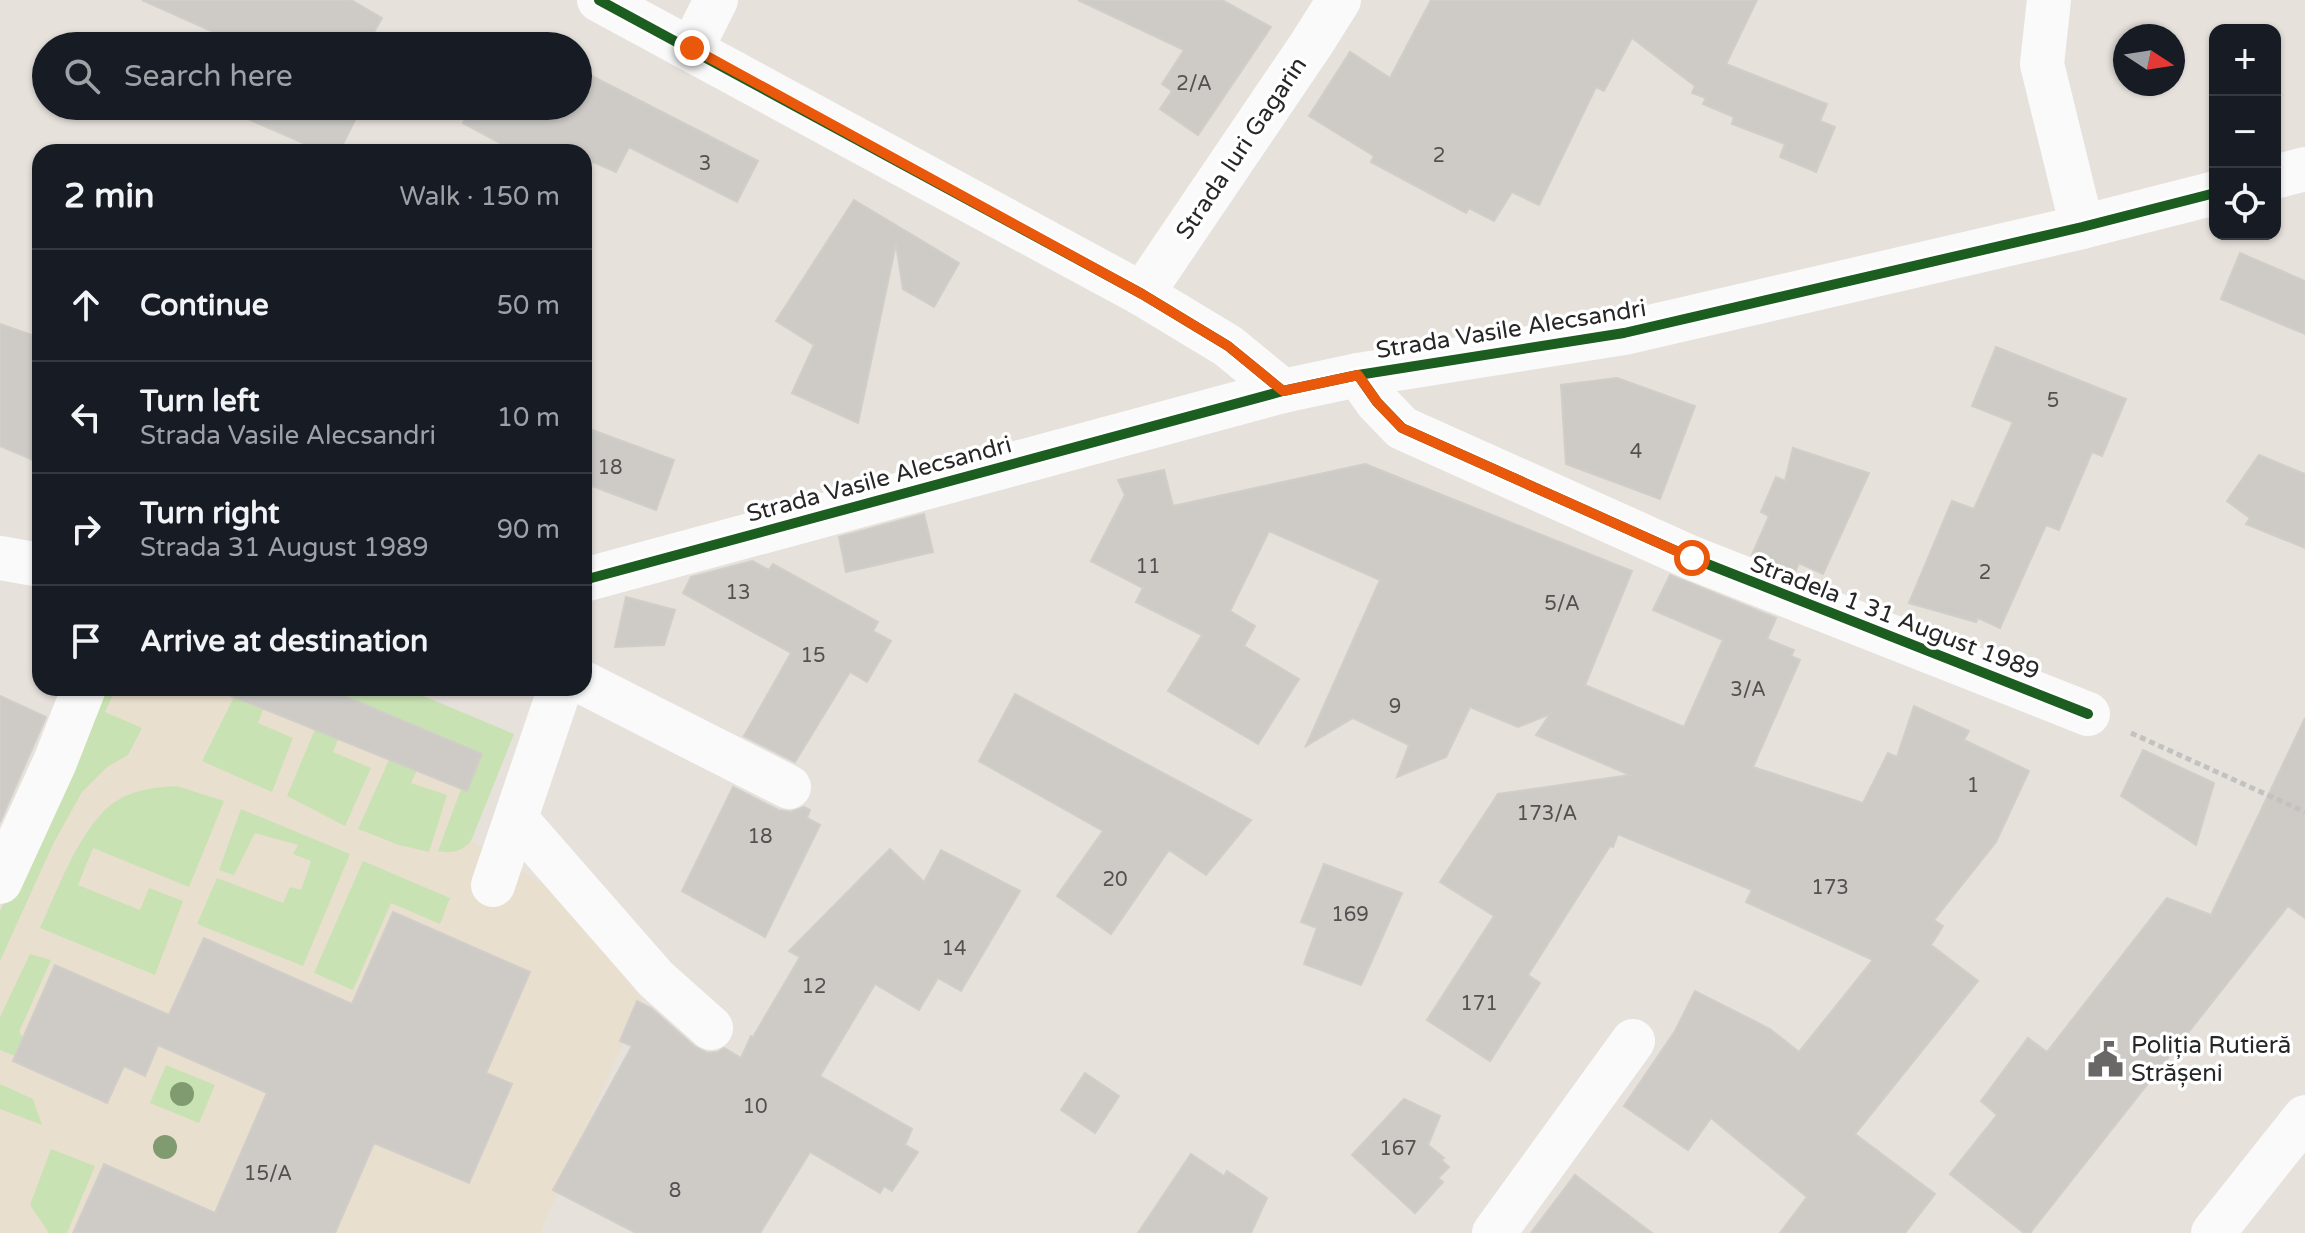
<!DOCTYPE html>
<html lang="en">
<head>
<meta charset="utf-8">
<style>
	:root { --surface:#171b24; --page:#242831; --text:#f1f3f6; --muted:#9ea1a6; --line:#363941 }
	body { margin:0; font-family:"Varela Round",sans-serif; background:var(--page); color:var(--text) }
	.controls { position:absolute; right:24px; top:24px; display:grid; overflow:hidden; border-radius:16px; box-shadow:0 2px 6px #0004 }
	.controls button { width:72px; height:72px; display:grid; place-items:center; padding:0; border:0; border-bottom:2px solid var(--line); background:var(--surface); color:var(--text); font:40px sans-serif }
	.compass { position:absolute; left:2113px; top:24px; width:72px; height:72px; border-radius:50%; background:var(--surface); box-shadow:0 2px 6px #0004; rotate:102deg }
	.stop { position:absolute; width:24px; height:24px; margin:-18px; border:6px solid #ea580c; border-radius:50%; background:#fff }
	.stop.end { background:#ea580c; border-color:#fff; box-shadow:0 2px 8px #0008 }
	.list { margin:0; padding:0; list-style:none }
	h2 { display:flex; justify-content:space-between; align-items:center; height:104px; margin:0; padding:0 32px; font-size:34px }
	h2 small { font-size:26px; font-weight:400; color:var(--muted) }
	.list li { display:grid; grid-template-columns:52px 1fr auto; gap:24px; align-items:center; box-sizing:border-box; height:112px; padding:0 32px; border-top:2px solid var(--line) }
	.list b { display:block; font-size:30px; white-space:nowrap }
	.list p { margin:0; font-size:26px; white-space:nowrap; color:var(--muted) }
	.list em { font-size:26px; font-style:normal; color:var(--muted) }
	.icon { flex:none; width:44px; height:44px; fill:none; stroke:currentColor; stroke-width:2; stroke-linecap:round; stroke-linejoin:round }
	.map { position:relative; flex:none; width:2305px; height:1233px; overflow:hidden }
	.search { position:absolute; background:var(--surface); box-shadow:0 2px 6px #0004; left:32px; top:32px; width:560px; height:88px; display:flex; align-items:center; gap:20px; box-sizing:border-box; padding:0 28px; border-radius:44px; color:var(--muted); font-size:30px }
	.panel { position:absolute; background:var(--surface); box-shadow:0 2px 6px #0004; left:32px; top:144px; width:560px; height:552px; border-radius:24px }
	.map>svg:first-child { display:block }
</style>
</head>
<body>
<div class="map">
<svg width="2305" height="1233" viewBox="0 0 2305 1233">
	<rect width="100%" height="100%" fill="#e6e1db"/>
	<path fill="#e9dfcf" d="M101,688h303l110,46 -43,107 85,51 86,107 -102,234h-540v-322z"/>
	<g fill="#c9e2b3">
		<path d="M101,688h15l-11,24 37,16 -14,27 -21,12 -25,25 -28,50 -54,119v-50z"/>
		<path d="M327,688h77l110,46 -43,107c-8,10 -20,13 -33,10l23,-62 6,2 -47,-27 -9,19 36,12 -18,57 -30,-7 -41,-16 48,-107 -60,-25 -5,35 -8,20 38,16 -26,58 -58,-30 44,-105z"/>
		<path d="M234,697h34l-10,26 35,15 -21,54 -70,-31z"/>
		<path d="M177,786l47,15 -35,86 -96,-39 -15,37 62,25 9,-22 34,13 -28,74 -115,-47c17,-37 37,-92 67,-120 19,-17 46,-21 70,-22z"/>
		<path d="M241,809l109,45 -47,112 -106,-42 20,-46 66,25 7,-16 11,3 10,-29 -18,-7 5,-9 -43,-12 -21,42 -15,-5z"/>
		<path d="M363,861l87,37 -10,26 -49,-21 -38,87 -39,-17z"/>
		<path d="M30,954l21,6 -32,72 4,5 -8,19 -15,-6v-33z"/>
		<path d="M166,1065l49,20 -16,38 -49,-20z"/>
		<path d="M0,1084l33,15 9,26 -42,-16z"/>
		<path d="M51,1149l44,17 -28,67h-18l-19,-28z"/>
	</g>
	<g fill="#cecbc7" stroke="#d1cdc8" stroke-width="2">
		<path d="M142,0h209l31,18 -16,28h-121z"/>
		<path d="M1078,0h144l49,27 -73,108 -38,-26 12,-18 -10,-7 22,-34z"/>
		<path d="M1431,0h326l-31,64 101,40 -7,17 15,6 -19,45 -36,-15 5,-13 -53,-20 2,-7 -31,-13 3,-6 -14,-5 3,-7 -63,-48 -28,53 -8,-4 -57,118 -27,-13 -18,29 -25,-13 -3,5 -95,-51 3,-6 -65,-40 41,-64 40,26z"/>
		<path d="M510,34l23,12h-29z"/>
		<path d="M578,69l180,92 -21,41 -108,-55 -13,25 -32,-14v-6h-67l-54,-29 9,-17h106z"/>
		<path d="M218,106h125l15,8 -19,38h-15z"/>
		<path d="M854,200l105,63 -25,44 -31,-18 -7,-45 -38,179 -66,-30 22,-48 -38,-24z"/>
		<path d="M2240,253l65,28v53l-84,-35z"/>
		<path d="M0,324l40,14v125l-40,-17z"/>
		<path d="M1996,347l130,52 -24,57 -10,-4 -33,78 -13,-5 -46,103 -22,-10 -2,4 -67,-19 43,-102 22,8 39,-87 -41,-16z"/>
		<path d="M1617,378l78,28 -35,93 -94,-35 -5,-79z"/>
		<path d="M584,427l90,33 -18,50 -72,-27z"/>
		<path d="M1793,448l76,25 -46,101 -24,-11 -4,9 -43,-17 17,-39 -8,-4 15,-35 9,4z"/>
		<path d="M2259,455l46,19v74l-59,-24 4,-6 -23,-17z"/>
		<path d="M1365,464l267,107 -47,114 99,42 39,-87 -70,-30 17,-35 106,43 -9,21 27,11 -3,6 9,4 -47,107 110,36 25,-50 9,4 17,-51 55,25 -5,9 65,31 -33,71 -62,78 9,6 -12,19 47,36 -123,153 80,60 -30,39h-125l27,-36 -96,-79 -23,32 -64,-44 51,-75 20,-40 75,38 29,23 74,-92 -127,-58 6,-12 -134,-56 -5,13 -3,-1 -82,129 12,8 -50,78 -63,-41 67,-104 -54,-34 58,-88 132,-19 -94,-40 14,-21 -32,13 -48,-20 -24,50 -49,20 12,-32 -56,-27 -47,28 74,-166 -111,-49 -39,80 25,15 -11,20 55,33 -41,65 -90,-53 34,-56 -66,-33 7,-14 -52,-27 34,-66 -7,-15 46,-10 9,36z"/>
		<path d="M924,514l9,38 -87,20 -7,-35z"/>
		<path d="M752,561l17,9 4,-6 105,58 -5,9 18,10 -24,41 -17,-10 -55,90 -51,-26 47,-83 -108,-60 8,-16z"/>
		<path d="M626,597l49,13 -11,35 -49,2z"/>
		<path d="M217,688h108l157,66 -15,37 -250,-101z"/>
		<path d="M1015,694l236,126 -45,55 -37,-25 -58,84 -54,-38 46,-65 -124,-70z"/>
		<path d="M0,696l46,21 -46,105z"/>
		<path d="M2305,718v200l-17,-12 -258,327h-6l-74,-59 47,-59 -16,-14 47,-63 19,14 120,-154 44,17z"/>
		<path d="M2143,750l71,33 -18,62 -75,-49z"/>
		<path d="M733,787l45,23 13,2 13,-5 6,3 -3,8 13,7 -55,112 -83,-46z"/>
		<path d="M890,849l34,33 17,-32 79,41 -59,100 -23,-13 -19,32 -44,-26 -55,92 92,53 -7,16 13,7 -26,39 -8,-5 -4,7 -70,-41 -50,81h-124l-83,-43 79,-144 -12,-5 17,-40 14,7 44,39 12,6 11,-1 6,-4 17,10 10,-22 2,1 47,-80 -11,-6z"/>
		<path d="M1324,864l78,29 -41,92 -57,-21 13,-36 -16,-6z"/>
		<path d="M393,912l137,60 -44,101 26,11 -43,99 -95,-40 -39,90h-262l31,-69 111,49 52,-120 -109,-48 -13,31 -21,-10 -17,37 -94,-42 42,-96 114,50 35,-77 148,66z"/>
		<path d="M1085,1073l34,23 -24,37 -34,-23z"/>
		<path d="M1404,1099l36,17 -12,29 16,13 -3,2 8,7 -11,11 5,4 -28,31 -63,-58z"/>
		<path d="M1191,1154l33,22 3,-5 40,27 -16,35h-113z"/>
		<path d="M1575,1175l77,58h-121z"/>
	</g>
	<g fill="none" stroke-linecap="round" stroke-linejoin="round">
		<path stroke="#c2c2c1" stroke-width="5" stroke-dasharray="6 4" stroke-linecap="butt" d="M2131,733l174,79"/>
		<g stroke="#fbfafa" stroke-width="44">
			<path d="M599,0l543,294 86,52 55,45"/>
			<path d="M2049,0l-7,64 40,163"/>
			<path d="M692,48l24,-48"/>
			<path d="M2275,177l30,-8"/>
			<path d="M1142,294l170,-251 27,-43"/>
			<path d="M1358,375l19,27 25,26 290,130 396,156"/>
			<path d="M0,558l40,7"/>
			<path d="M584,580l699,-189 75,-16 266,-42 458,-106 133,-34"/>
			<path d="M584,683l205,104"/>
			<path d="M516,819l140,160 55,49"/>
			<path d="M0,882l55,-120 29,-74"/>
			<path d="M493,885l67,-197"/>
			<path d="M1494,1233l139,-192"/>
			<path d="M2213,1233l92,-116"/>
		</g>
		<defs>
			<g id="cycleway">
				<path d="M599,0l543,294 86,52 55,45"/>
				<path d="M1358,375l19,27 25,26 290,130 396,156"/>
				<path d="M584,580l699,-189 75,-16 266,-42 458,-106 133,-34"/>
			</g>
		</defs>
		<use href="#cycleway" stroke="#fff" stroke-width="15"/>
		<use href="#cycleway" stroke="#1b5e20" stroke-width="10"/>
	</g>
	<g fill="#809b70">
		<circle cx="182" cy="1094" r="12"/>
		<circle cx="165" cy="1147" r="12"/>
	</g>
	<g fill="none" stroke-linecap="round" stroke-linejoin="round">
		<path stroke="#ea580c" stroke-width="10" d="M692,48l450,246 86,52 55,45 75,-16 19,27 25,26 290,130"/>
	</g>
	<defs>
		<symbol id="civic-bare" viewBox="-9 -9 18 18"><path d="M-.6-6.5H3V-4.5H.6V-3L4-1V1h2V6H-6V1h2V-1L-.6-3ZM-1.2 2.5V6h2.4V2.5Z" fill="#6a6866" stroke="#fff" stroke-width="2.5" paint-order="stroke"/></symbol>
	</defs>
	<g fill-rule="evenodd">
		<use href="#civic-bare" x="2080" y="1034" width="51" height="51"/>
	</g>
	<g text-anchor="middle" stroke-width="7" stroke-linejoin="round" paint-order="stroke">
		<g font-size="20" fill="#525150">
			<text x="1194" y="90">2/A</text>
			<text x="1439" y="162">2</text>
			<text x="705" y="170">3</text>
			<text x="2053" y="407">5</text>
			<text x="1636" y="458">4</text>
			<text x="610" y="474">18</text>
			<text x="1148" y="573">11</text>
			<text x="1985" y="579">2</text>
			<text x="738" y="599">13</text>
			<text x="1562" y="610">5/A</text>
			<text x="813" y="662">15</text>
			<text x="1748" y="696">3/A</text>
			<text x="1395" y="713">9</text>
			<text x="1973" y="792">1</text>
			<text x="1547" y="820">173/A</text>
			<text x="760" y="843">18</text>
			<text x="1115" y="886">20</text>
			<text x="1830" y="894">173</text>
			<text x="1350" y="921">169</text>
			<text x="954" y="955">14</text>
			<text x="814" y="993">12</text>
			<text x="1479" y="1010">171</text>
			<text x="755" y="1113">10</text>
			<text x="1398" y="1155">167</text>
			<text x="268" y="1180">15/A</text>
			<text x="675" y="1197">8</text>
		</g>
		<g font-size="24" fill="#272727" stroke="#fff">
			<text transform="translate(1241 148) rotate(-56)" y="8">Strada Iuri Gagarin</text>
			<text transform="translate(1511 329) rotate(-9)" y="8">Strada Vasile Alecsandri</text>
			<text transform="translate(879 479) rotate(-15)" y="8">Strada Vasile Alecsandri</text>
			<text transform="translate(1895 617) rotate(21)" y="8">Stradela 1 31 August 1989</text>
		</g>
		<g font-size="24" fill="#272727" stroke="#fff" text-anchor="start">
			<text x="2131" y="1053">Poliția Rutieră<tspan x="2131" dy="28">Strășeni</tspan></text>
		</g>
	</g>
</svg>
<div class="controls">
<button>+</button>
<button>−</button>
<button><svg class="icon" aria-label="locate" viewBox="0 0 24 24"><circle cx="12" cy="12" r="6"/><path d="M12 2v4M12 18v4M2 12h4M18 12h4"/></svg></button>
</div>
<svg class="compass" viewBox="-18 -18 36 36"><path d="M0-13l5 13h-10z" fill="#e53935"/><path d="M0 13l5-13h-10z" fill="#9ea1a6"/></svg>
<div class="stop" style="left:1692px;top:558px"></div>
<div class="stop end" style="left:692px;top:48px"></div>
<div class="search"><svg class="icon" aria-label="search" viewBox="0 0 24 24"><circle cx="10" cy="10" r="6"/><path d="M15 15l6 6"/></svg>Search here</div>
<section class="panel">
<h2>2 min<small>Walk · 150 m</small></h2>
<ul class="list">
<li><svg class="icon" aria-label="ahead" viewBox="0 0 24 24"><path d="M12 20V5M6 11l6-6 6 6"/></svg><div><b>Continue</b></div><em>50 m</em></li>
<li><svg class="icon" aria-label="left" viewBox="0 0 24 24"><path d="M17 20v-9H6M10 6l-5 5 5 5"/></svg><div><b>Turn left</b><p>Strada Vasile Alecsandri</p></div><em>10 m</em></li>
<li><svg class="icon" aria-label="right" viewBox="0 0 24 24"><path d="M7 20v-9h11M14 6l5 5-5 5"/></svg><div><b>Turn right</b><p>Strada 31 August 1989</p></div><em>90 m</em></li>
<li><svg class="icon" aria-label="arrive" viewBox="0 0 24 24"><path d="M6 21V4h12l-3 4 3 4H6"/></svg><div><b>Arrive at destination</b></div></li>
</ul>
</section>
</div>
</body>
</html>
